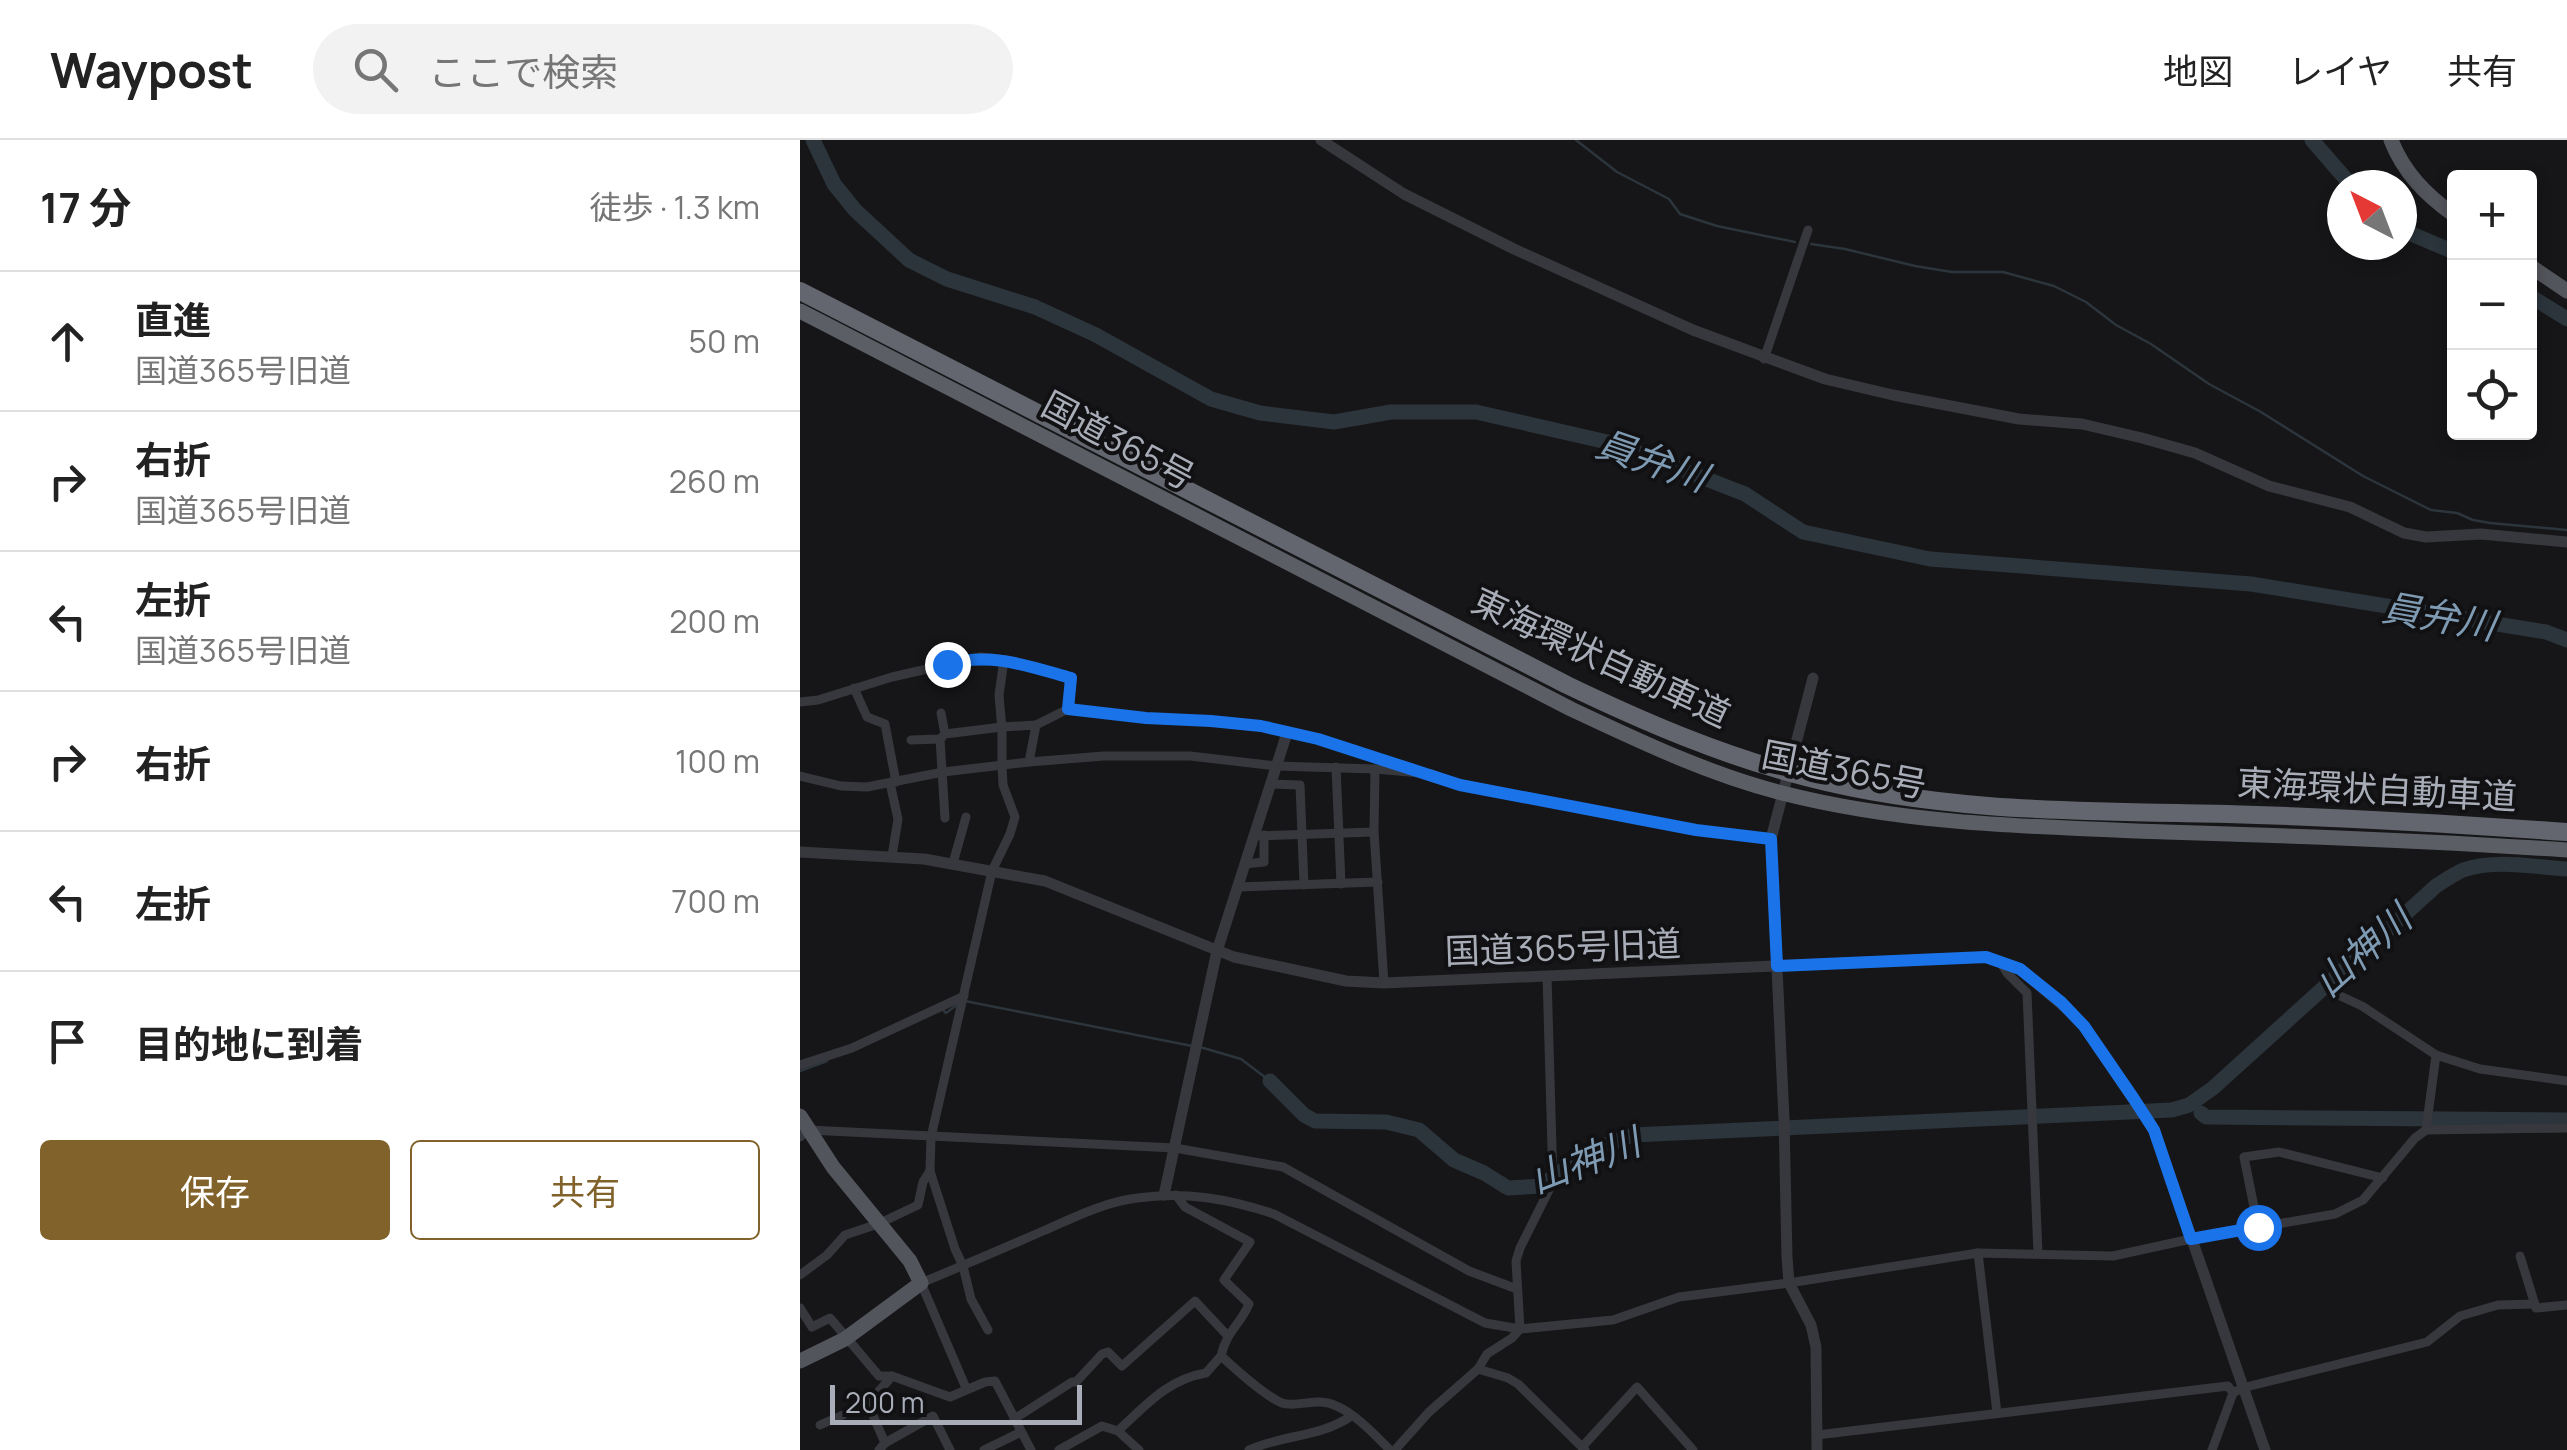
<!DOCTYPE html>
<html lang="ja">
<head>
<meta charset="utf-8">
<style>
	:root { --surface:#fff; --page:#f2f2f2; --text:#222; --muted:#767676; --line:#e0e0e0; --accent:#80622a }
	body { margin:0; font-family:Manrope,"Noto Sans JP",sans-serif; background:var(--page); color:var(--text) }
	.controls { position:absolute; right:30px; top:30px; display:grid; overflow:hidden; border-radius:10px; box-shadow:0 5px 15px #0003 }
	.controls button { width:90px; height:90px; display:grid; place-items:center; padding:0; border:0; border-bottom:2px solid var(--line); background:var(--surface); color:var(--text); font:50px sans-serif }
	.compass { position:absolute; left:1527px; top:30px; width:90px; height:90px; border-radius:50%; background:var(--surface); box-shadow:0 5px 15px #0003; rotate:318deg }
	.scale { position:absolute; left:30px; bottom:25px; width:252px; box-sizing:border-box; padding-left:10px; border:5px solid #a8adb8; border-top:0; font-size:28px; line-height:35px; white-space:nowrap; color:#a8adb8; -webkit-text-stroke:8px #111113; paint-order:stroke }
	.stop { position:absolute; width:30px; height:30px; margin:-22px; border:8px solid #1a73e8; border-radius:50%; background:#fff }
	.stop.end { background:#1a73e8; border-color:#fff; box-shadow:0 2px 10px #0008 }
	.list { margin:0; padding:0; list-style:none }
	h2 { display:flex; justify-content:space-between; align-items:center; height:130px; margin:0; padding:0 40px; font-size:42px }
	h2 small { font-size:32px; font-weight:400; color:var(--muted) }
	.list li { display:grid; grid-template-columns:65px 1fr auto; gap:30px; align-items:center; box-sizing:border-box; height:140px; padding:0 40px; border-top:2px solid var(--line) }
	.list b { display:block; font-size:38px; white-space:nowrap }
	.list p { margin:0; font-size:32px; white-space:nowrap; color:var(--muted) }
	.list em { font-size:32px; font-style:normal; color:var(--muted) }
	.actions { display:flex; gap:20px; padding:30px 40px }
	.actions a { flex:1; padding:22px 0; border:2px solid var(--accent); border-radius:10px; text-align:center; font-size:35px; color:var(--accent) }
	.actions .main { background:var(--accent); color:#fff }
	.icon { flex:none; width:55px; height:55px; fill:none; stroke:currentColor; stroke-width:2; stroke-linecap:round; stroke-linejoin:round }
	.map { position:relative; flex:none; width:1767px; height:1310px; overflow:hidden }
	header { display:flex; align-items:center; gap:60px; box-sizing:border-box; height:140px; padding:0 50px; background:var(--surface); border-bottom:2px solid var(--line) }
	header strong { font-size:48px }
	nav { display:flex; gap:55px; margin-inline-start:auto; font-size:35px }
	.search { width:700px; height:90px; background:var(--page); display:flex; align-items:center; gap:25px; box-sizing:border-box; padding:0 35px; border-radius:55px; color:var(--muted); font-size:38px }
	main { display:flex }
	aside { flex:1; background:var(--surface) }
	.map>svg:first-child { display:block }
</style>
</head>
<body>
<header>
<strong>Waypost</strong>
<div class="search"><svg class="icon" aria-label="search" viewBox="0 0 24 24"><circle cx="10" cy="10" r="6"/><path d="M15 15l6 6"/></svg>ここで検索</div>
<nav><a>地図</a><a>レイヤ</a><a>共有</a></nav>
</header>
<main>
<aside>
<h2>17 分<small>徒歩 · 1.3 km</small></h2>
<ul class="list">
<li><svg class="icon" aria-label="ahead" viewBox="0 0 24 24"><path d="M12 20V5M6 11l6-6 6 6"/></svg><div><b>直進</b><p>国道365号旧道</p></div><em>50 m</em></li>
<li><svg class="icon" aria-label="right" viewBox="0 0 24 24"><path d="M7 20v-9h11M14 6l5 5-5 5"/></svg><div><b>右折</b><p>国道365号旧道</p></div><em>260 m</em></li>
<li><svg class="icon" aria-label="left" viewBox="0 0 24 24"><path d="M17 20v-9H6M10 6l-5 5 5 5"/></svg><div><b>左折</b><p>国道365号旧道</p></div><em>200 m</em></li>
<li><svg class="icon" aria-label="right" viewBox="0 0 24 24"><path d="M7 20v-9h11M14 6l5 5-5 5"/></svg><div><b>右折</b></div><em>100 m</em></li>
<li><svg class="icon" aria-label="left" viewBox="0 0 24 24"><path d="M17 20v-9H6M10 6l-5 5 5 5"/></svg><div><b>左折</b></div><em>700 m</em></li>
<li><svg class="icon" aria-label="arrive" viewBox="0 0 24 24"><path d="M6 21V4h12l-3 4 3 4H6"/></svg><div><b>目的地に到着</b></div></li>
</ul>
<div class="actions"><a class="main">保存</a><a>共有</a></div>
</aside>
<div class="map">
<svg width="1767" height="1310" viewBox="0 0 1767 1310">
	<rect width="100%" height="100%" fill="#161618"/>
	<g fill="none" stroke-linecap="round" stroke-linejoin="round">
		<g stroke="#2c353c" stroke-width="2.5">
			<path d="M776,0l41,32 52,27 11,15 37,12 78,16"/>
			<path d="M1011,104l34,5 70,17 37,6h51l51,14 32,16 30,23 35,19 58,40 52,28 102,64 68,34 26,3 16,7 17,3 77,7"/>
			<path d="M165,861l227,45"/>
			<path d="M144,871l2,2 12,-9"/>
			<path d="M400,907l41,12 29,22"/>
			<path d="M0,931l27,-10"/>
		</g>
		<g stroke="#2c353c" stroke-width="15">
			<path d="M13,0l21,44 21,26 54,50 38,19 88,28 61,28 115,64 49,14 74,9 57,-10h85l140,32 129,50 58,38 127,27 321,25 295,48 21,8"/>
			<path d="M1512,0l39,45"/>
			<path d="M1602,90l52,22"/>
			<path d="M1730,156l37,23"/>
			<path d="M470,941l34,34 11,6 71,1 33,8 35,30 30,13 24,15 33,-2 48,-35 44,-16 539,-25 17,-5 24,-17 223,-202c8,-5 18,-12 27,-16 33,-11 71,-3 104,-1"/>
			<path d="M1401,973l5,4 361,3"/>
		</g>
		<g stroke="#37383d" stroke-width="9">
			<path d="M964,219l44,-129"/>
			<path d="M54,548l13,29 18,7 11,58"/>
			<path d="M0,562l18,-2 74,-23 88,-20 27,3 64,18 -3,31 78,9 65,3 50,5 57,13 95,29"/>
			<path d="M141,573l4,21"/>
			<path d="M236,585l32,-16"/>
			<path d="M140,599l5,79"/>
			<path d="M111,600l29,-1 5,-5 57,-7 34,-2 -7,37"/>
			<path d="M536,627l5,117"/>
			<path d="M575,629l-1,63 10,151"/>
			<path d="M0,636l41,10 26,1 76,-15 86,-10 75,-6h86l87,10 98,3 57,5 28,11 236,46 75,8"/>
			<path d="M90,643l8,36 -6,37"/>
			<path d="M471,644l29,1 4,100"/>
			<path d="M455,696l119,-4"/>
			<path d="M153,723l13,-46"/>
			<path d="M445,724l19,-2v-27"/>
			<path d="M438,747l140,-5"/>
			<path d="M1201,823l6,10 20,20 11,260"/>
			<path d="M1536,854l26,12 74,49 44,14 87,12"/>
			<path d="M0,925l52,-17 112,-52"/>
			<path d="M1626,990l10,-75"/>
			<path d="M0,997l9,-7 366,18 108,19 186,104 48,18"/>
			<path d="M376,1055l9,12 65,35 -26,38 25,24c-10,23 -22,26 -28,52"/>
			<path d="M1458,1087l-14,-70 35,-5 104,26"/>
			<path d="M1178,1113l19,160"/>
			<path d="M1720,1116l16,52 31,-3"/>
			<path d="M0,1135l27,-20 18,-20 33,-11 40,-19 5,-23 7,-11"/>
			<path d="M0,1168l12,19 18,-9 49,58h13l58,21 35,-15 10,-1 36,69"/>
			<path d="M188,1190l-17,-31 -8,-33 -8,-17 -25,-78 1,-34 61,-266 18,-37 5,-17 -12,-32 -1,-19v-36l-3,-35 5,-35"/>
			<path d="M678,1229l30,9 10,6 67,66"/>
			<path d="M166,1248l-45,-105c41,-17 81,-34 122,-52 30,-13 61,-29 94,-33 48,-7 92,1 137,16l211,109 35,6 93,-9 66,-23 110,-14 189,-30 135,3 78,-17 144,-25 28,-14 52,-62 11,-8 141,-2"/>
			<path d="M214,1279l58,-37h4l26,-28 6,-2 14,14 73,-65 31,33"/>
			<path d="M20,1285l48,-21"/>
			<path d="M318,1291c27,-25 50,-52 88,-58l15,-17c15,13 42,39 61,47 11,4 27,-2 39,-1 25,1 52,31 69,48"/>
			<path d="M1017,1295l411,-49 5,7"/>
			<path d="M85,1303l-17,-39 24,-28"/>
			<path d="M782,1307l55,-60 56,63"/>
			<path d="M79,1310l6,-7 48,-27 17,34"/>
			<path d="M184,1310l37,-18"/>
			<path d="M259,1310l43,-24 16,5 21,19"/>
			<path d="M449,1310c32,-15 73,-13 102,-34"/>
			<path d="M595,1310l34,-38 49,-43 9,-15 25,-16 8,-9 -4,-68 4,-13 33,-66 -6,-206"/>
			<path d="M1412,1310l21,-57 9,-5 185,-46 33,-26 38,-11 37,-1"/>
		</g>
		<g stroke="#37383d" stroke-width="11">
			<path d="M521,0l83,54 110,55 179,81 132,49 68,16 126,24 63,5 60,14 53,15 74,33 81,21 54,26 22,4 55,-3 86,8"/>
			<path d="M1013,538l-42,161 13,280 3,138 2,26 22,42 5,22 1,103"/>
			<path d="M0,712l124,7 121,22 189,76 112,24 38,2 601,-26 35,12 53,45 11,12 70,104 111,320"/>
			<path d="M364,1055l53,-244 70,-218"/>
		</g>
		<g stroke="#53555c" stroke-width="15">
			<path d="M1591,0c13,33 35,55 63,75"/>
			<path d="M1730,126l37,25"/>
			<path d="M0,976l33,51 77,94 11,22 -76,56 -45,22"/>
		</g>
		<path stroke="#5b5e65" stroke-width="15" d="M0,171l771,398c68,32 137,65 211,84 125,32 255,34 384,39 134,4 267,9 401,18"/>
		<path stroke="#63666e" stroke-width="18" d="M0,151l767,394c77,37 156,71 239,92 138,36 281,34 421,37 114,3 227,10 340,18"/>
	</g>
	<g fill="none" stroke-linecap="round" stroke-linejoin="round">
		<path stroke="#1a73e8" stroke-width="12" d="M147,524c45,-12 81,2 124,14l-3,31 78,9 65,3 50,5 57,13 142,46 236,45 75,9 6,127 209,-9 34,12 41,33 23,24 50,73 20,31 37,109 67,-12"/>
	</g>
	<g text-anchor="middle" stroke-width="8" stroke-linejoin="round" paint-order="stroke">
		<g font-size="35" fill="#a8adb8" stroke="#111113">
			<text transform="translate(318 301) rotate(28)" y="12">国道365号</text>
			<text transform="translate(801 518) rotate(25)" y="12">東海環状自動車道</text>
			<text transform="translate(1044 630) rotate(11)" y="12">国道365号</text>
			<text transform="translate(1577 650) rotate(3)" y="12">東海環状自動車道</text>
			<text transform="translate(763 808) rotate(-2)" y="12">国道365号旧道</text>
		</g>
		<g font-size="38" font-style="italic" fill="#7f9bb3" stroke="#111113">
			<text transform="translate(852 321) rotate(19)" y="13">員弁川</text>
			<text transform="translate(1639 477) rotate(10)" y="13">員弁川</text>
			<text transform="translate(1563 811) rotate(-42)" y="13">山神川</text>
			<text transform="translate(785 1021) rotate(-21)" y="13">山神川</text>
		</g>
	</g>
</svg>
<div class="controls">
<button>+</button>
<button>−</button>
<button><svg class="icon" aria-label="locate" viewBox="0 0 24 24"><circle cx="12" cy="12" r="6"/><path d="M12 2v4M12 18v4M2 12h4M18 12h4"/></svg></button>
</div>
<svg class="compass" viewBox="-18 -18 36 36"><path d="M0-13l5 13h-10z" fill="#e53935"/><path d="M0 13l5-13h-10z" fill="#767676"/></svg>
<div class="scale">200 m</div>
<div class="stop" style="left:1458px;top:1087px"></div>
<div class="stop end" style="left:147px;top:524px"></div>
</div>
</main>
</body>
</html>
